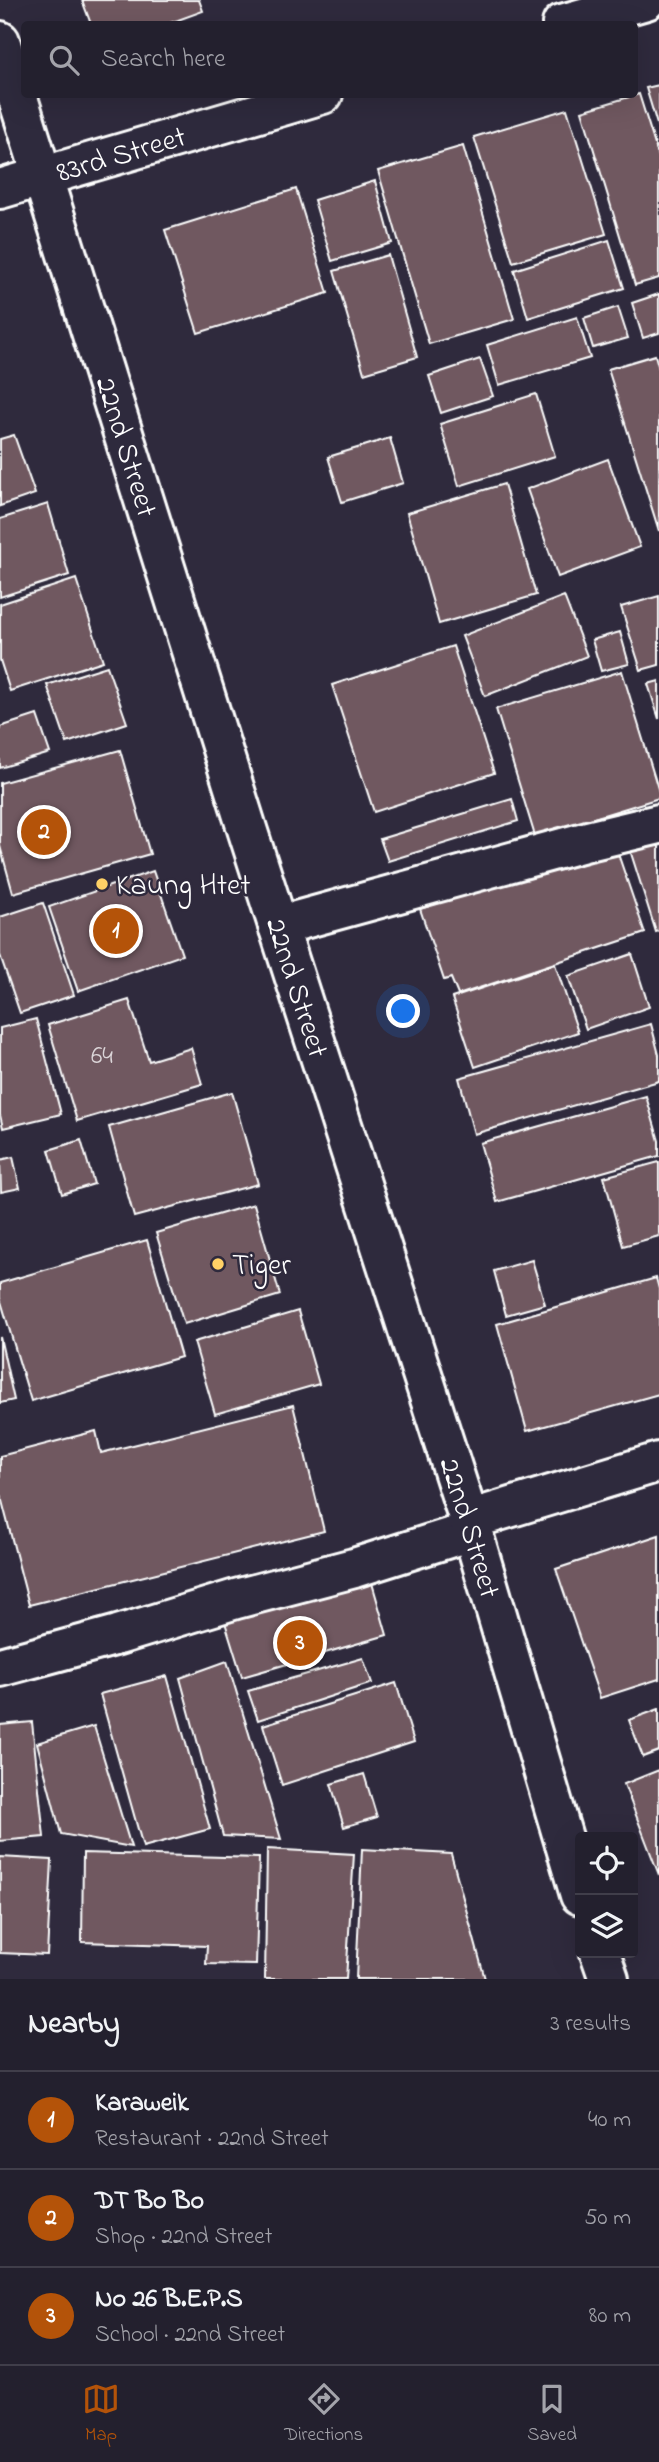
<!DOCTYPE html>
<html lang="en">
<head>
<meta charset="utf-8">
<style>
	:root { --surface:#23202e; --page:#2b2836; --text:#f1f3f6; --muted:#a3a3aa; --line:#403e4a; --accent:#b45309 }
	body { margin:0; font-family:"Indie Flower",sans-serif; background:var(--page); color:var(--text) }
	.controls { position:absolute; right:21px; bottom:21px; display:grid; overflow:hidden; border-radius:7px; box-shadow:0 7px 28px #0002 }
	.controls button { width:63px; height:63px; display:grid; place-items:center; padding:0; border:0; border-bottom:2px solid var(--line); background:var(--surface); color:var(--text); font:35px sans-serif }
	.you { position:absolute; left:404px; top:1012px; width:24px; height:24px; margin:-18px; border:5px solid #fff; border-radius:50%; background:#1a73e8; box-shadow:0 0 0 10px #1a73e833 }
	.badge { display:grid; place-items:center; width:46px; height:46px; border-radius:50%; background:var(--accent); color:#fff; font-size:23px; font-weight:700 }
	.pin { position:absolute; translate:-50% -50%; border:4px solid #fff; box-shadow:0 2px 7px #0006 }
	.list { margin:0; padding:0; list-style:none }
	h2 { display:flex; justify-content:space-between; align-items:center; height:91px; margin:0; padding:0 28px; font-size:30px }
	h2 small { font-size:23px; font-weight:400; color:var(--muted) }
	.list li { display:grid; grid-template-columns:46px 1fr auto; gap:21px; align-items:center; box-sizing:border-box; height:98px; padding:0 28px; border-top:2px solid var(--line) }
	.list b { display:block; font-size:26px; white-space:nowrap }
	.list p { margin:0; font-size:23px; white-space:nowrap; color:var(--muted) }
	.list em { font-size:23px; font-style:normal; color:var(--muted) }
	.icon { flex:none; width:38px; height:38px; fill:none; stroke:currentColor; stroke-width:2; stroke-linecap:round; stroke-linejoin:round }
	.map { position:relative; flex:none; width:659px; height:1979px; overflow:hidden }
	.search { position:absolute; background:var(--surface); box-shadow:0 7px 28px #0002; left:21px; right:21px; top:21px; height:77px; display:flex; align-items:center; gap:18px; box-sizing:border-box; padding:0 24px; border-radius:7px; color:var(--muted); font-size:26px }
	.sheet { height:385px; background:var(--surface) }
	nav { display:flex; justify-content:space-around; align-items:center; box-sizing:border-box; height:98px; border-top:2px solid var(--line); background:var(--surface); font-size:19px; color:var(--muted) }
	nav a { display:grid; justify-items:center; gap:4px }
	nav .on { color:var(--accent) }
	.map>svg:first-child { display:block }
</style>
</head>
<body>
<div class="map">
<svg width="659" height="1979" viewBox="0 0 659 1979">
	<rect width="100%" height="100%" fill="#2f2a3d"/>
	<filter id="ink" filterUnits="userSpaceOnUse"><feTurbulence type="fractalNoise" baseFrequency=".0143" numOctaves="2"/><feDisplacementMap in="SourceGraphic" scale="14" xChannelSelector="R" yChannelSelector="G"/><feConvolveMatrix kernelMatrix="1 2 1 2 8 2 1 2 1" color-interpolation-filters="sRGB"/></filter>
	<g filter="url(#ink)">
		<g fill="#6f5861" stroke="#fff" stroke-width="2">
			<path d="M82,0h117l4,11 -36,13h-76z"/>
			<path d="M659,85v46l-13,-43z"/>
			<path d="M639,94l20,64v120l-24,7 -53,-174z"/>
			<path d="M567,109l39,125 -93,28 -39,-125z"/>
			<path d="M463,146l51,173 -85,25 -51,-173z"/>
			<path d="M375,181l17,62 -60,18 -18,-61z"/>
			<path d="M296,189l32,104 -130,40 -33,-103z"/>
			<path d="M609,240l15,48 -96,30 -14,-48z"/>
			<path d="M388,255l29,102 -53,16 -30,-102z"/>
			<path d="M659,294v39l-16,5 -11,-35z"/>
			<path d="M618,307l10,31 -35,10 -9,-30z"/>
			<path d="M577,317l13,41 -91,27 -12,-40z"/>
			<path d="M655,355l4,14v162l-51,-162z"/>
			<path d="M480,359l13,37 -52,17 -12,-37z"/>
			<path d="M536,394l19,62 -96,30 -19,-62z"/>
			<path d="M14,435l21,59 -35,12v-67z"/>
			<path d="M390,438l13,45 -61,19 -14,-45z"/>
			<path d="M608,459l32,88 -82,30 -31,-88z"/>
			<path d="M504,484l32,111 -97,29 -32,-111z"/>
			<path d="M48,504l21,71 -69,22v-78z"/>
			<path d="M76,579l27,82 -93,30 -10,-31v-56z"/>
			<path d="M564,596l23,60 -102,40 -23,-60z"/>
			<path d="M659,596v69l-18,5 -20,-63z"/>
			<path d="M620,632l9,32 -28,7 -9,-31z"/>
			<path d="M453,646l41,127 -120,39 -42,-127z"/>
			<path d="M107,666l20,57 -60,20 -20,-58z"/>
			<path d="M622,671l37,121v6l-124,38 -39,-127z"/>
			<path d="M659,681v38l-11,-35z"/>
			<path d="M37,715l13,38 -50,15v-41z"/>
			<path d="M120,750l30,104 -137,39 -13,-47v-63z"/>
			<path d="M512,799l6,22 -130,40 -8,-22z"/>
			<path d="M659,837v94l-3,1 -27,-85z"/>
			<path d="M615,845l30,88 -187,62 -7,-17 -7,2 -24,-71z"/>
			<path d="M153,871l29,84 -104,36 -29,-84z"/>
			<path d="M43,903l31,92 -54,18 -20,-58v-38z"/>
			<path d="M632,954l17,53 -63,22 -18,-53z"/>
			<path d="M555,964l23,68 -103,35 -23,-69z"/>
			<path d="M129,1000l20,61 42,-13 11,36 -125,37 -29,-96z"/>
			<path d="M36,1019l25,95 -58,14 -3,-13v-87z"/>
			<path d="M651,1024l8,31v26l-185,53 -15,-56z"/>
			<path d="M232,1092l26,92 -124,33 -25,-90z"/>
			<path d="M646,1096l13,45v15l-162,46 -17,-59z"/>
			<path d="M81,1140l13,44 -32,10 -13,-44z"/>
			<path d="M13,1157l7,31 -19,4 -1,-32z"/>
			<path d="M659,1162v74l-36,10 -19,-69z"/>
			<path d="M254,1204l26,91 -96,29 -28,-91z"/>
			<path d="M147,1240l34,117 -150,44 -31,-103v-15z"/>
			<path d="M532,1260l13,44 -39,11 -12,-44z"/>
			<path d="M656,1278l3,11v105l-132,37 -30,-107z"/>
			<path d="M298,1311l21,73 -104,30 -21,-72z"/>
			<path d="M0,1337l14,63 -14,3z"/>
			<path d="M293,1405l31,126 -295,74 -29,-112v-37l96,-25 5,22z"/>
			<path d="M659,1535v144l-59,19 -44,-129z"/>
			<path d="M370,1576l17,59 -145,42 -18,-58z"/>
			<path d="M363,1658l9,25 -114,37 -10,-29z"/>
			<path d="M227,1661l54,178 -58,-3 -43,-158z"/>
			<path d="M167,1676l43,153 -67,18 -43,-153z"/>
			<path d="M396,1683l18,59 -132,43 -19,-60z"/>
			<path d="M659,1709v42l-16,6 -14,-37z"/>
			<path d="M32,1722l12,115 -44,4v-116z"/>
			<path d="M94,1726l37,121 -70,-13 -24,-91z"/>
			<path d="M659,1770v105l-35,-91z"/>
			<path d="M364,1774l13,43 -33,10 -13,-43z"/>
			<path d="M267,1849l87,5 -8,125h-81z"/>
			<path d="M362,1849l89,5 34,125h-129z"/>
			<path d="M83,1853l176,5 -3,107 -50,-1 1,-18 -125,-4z"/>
			<path d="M0,1857l52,3 -5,95 -47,-2z"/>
		</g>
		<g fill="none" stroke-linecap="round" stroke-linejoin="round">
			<defs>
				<g id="street">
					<path d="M278,926l310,-85 71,-17"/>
					<path d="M0,1667l118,-32 118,-36 118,-31 117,-37"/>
				</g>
				<g id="secondary">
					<path d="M562,24l84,-24"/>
					<path id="s1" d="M0,41l248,791 221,688 111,375"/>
					<path id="s2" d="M0,189l323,-95"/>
					<path d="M469,1520l190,-58"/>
					<path d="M600,1953l9,26"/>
				</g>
			</defs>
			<use href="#street" stroke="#fff" stroke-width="44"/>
			<use href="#secondary" stroke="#fff" stroke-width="44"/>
			<use href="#street" stroke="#2f2a3d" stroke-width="38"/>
			<use href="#secondary" stroke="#2f2a3d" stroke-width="38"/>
		</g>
	</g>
	<g fill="#ffd166" stroke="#2f2a3d" stroke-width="2.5">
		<circle cx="102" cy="884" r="7"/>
		<circle cx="218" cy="1264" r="7"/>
	</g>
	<g text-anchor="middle" stroke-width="5" stroke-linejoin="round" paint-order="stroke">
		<g font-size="26" fill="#dbd5d8">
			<text x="102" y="1063">64</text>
		</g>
		<g font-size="30" fill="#fff" stroke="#2f2a3d">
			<text dy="10" stroke="none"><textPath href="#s2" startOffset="126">83rd Street</textPath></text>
			<text dy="10" stroke="none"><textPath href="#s1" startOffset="425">22nd Street</textPath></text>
			<text dy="10" stroke="none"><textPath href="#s1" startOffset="992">22nd Street</textPath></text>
			<text dy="10" stroke="none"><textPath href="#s1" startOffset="1559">22nd Street</textPath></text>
		</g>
		<g font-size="30" fill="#fff" stroke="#2f2a3d" text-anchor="start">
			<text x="116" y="894">Kaung Htet</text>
			<text x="232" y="1274">Tiger</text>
		</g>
	</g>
</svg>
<div class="controls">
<button><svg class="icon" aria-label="locate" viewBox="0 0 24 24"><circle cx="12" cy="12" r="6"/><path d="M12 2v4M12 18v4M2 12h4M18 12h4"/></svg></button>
<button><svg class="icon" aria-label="layers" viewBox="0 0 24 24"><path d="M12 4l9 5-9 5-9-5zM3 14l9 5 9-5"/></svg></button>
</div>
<div class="you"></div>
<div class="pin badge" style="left:116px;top:931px">1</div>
<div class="pin badge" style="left:44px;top:832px">2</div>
<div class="pin badge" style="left:300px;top:1643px">3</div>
<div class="search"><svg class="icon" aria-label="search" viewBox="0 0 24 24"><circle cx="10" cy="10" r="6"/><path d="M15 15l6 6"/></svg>Search here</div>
</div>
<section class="sheet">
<h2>Nearby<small>3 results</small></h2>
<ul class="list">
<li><span class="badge">1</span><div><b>Karaweik</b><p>Restaurant · 22nd Street</p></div><em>40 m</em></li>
<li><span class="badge">2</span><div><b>DT Bo Bo</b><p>Shop · 22nd Street</p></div><em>50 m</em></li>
<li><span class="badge">3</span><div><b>No 26 B.E.P.S</b><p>School · 22nd Street</p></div><em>80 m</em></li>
</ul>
</section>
<nav>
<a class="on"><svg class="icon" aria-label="map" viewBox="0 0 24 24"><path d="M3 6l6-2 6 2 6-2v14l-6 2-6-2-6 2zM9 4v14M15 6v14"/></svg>Map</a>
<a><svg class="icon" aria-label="directions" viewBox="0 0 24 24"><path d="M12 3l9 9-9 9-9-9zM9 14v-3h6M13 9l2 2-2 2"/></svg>Directions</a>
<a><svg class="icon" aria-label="saved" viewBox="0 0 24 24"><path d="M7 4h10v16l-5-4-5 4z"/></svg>Saved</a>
</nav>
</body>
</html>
